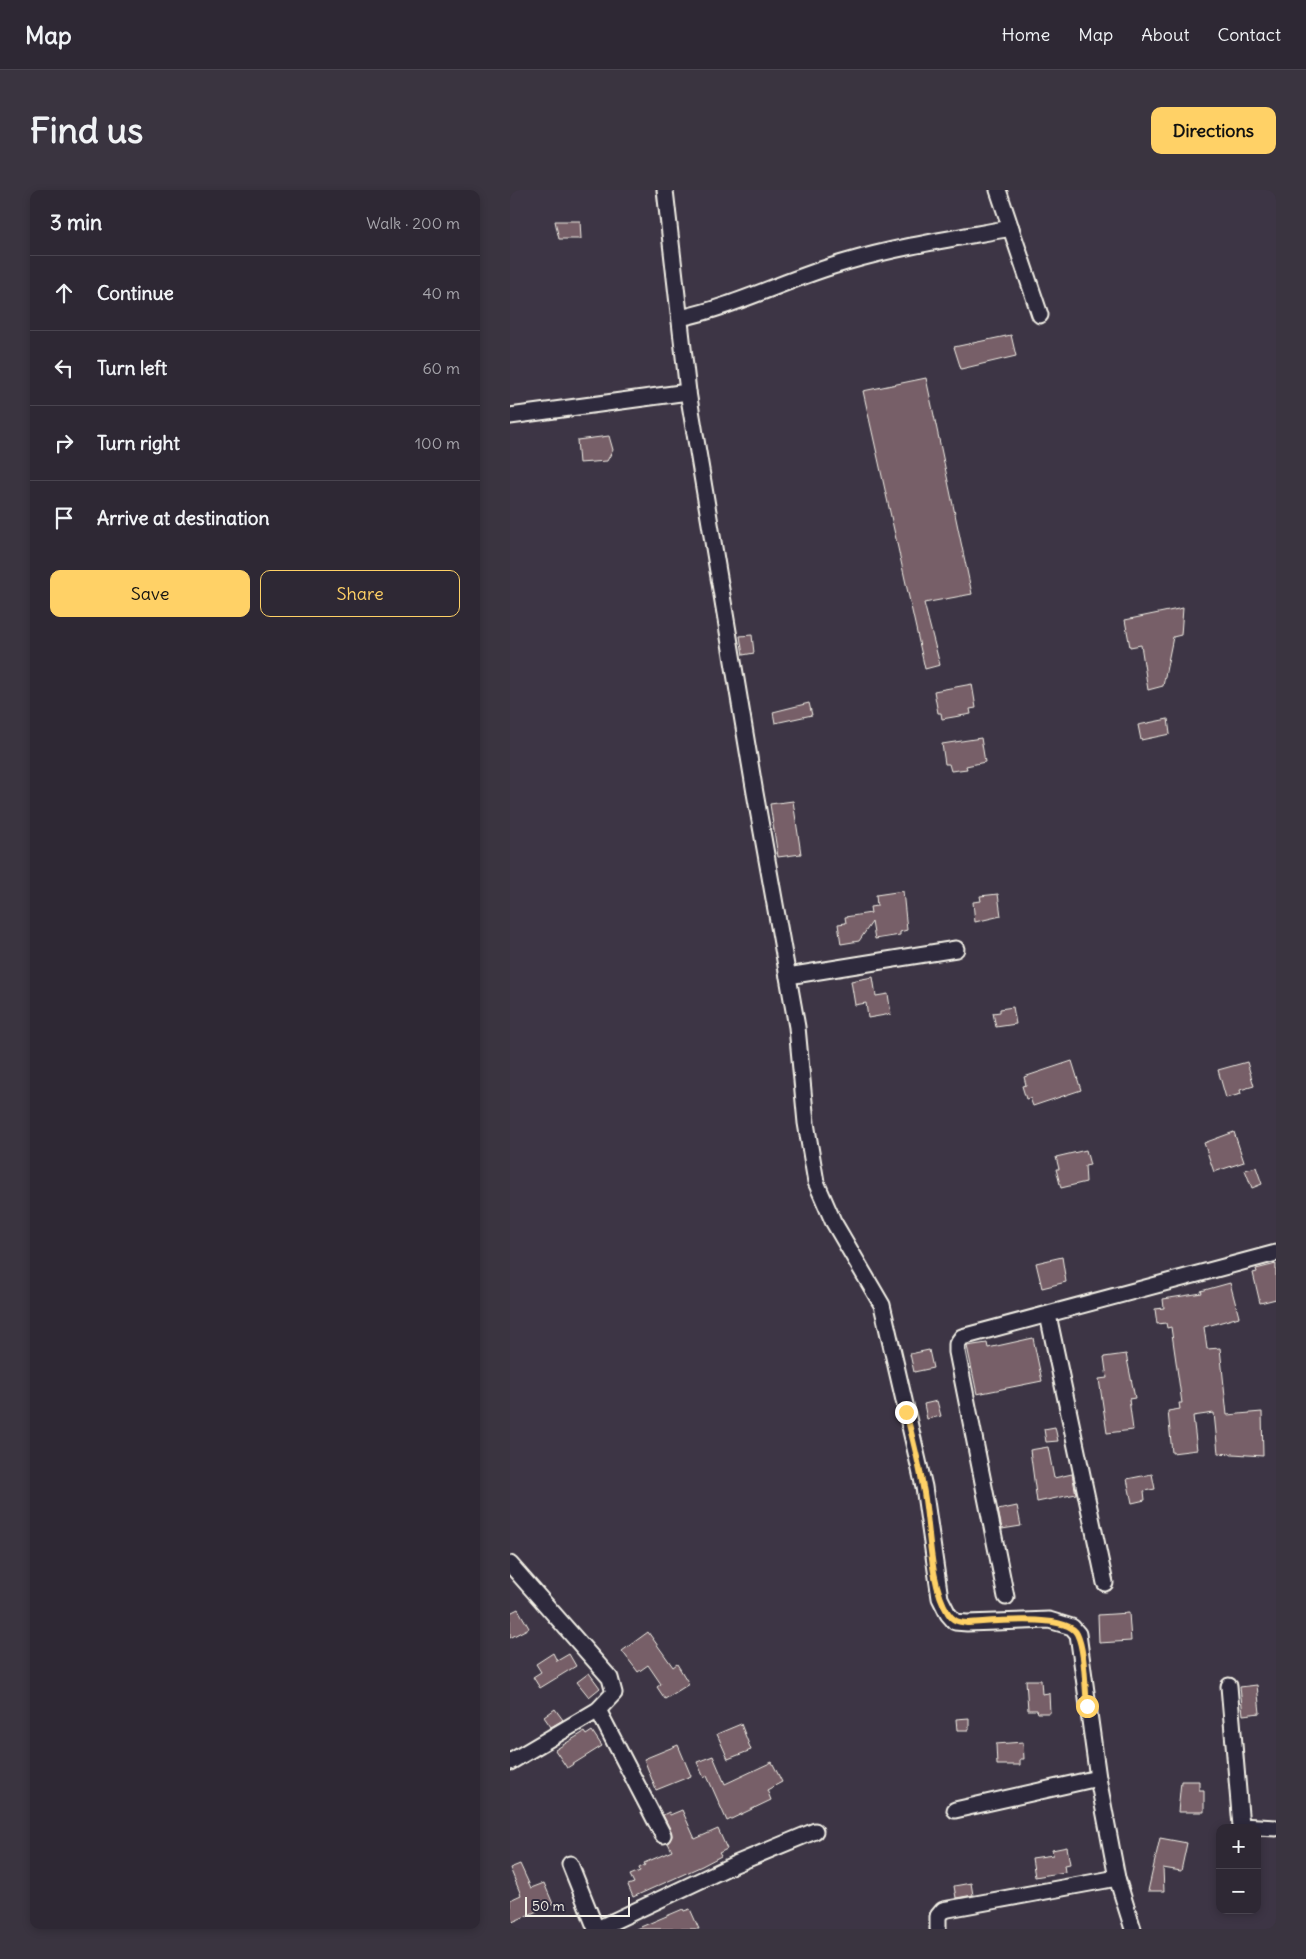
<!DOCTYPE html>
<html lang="en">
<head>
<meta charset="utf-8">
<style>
	:root { --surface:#2e2834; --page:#3a3440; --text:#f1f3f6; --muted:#a7a6ac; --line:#49444f; --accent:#ffd166 }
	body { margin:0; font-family:Delius,sans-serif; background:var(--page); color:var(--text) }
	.controls { position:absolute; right:15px; bottom:15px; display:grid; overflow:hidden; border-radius:10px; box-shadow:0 2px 8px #0003 }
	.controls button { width:45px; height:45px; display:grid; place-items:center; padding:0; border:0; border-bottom:1px solid var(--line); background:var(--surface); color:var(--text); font:25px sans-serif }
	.scale { position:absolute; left:15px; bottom:12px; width:105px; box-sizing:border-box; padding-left:5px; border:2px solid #f4f1e8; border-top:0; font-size:14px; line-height:18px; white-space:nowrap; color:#f4f1e8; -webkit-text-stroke:4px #2f2a3d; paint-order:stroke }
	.stop { position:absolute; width:15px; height:15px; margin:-11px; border:4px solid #ffd166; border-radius:50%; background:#fff }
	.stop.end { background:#ffd166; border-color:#fff; box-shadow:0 1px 5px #0008 }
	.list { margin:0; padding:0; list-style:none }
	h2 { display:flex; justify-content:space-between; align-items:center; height:65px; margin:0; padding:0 20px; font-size:21px }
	h2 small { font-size:16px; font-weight:400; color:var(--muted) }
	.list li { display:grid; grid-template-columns:32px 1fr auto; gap:15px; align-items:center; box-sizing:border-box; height:75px; padding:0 20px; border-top:1px solid var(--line) }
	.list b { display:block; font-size:19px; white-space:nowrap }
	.list em { font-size:16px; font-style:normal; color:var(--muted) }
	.actions { display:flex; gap:10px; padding:15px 20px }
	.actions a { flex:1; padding:11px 0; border:1px solid var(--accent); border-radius:10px; text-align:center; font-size:18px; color:var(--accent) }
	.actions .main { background:var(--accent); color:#111 }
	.icon { flex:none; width:28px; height:28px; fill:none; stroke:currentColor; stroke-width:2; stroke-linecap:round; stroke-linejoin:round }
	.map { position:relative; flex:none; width:766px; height:1739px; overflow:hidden; border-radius:10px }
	header { display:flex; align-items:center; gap:30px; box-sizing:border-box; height:70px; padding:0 25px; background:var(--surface); border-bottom:1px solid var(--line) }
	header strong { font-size:24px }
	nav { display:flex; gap:28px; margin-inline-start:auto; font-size:18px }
	.intro { display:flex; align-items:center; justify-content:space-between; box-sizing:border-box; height:120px; padding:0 30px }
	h1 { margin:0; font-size:35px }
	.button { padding:12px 22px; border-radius:10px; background:var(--accent); color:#111; font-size:18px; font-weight:700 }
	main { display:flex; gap:30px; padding:0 30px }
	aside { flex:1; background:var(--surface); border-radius:10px; box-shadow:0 2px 8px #0003 }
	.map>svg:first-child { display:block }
</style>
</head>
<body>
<header>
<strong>Map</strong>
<nav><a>Home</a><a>Map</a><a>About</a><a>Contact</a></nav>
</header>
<div class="intro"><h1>Find us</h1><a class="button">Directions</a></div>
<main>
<aside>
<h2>3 min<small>Walk · 200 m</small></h2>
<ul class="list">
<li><svg class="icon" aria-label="ahead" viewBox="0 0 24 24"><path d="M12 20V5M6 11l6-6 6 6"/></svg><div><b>Continue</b></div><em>40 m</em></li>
<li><svg class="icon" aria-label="left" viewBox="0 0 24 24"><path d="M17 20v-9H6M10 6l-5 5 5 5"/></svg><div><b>Turn left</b></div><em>60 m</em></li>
<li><svg class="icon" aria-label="right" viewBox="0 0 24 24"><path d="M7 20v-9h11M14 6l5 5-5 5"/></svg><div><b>Turn right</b></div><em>100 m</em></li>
<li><svg class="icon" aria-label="arrive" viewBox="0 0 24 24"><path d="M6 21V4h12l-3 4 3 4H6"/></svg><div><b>Arrive at destination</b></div></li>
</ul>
<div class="actions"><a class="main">Save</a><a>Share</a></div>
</aside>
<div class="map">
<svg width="766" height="1739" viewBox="0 0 766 1739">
	<rect width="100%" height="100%" fill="#3d3545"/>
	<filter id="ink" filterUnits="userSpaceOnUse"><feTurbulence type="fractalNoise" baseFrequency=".02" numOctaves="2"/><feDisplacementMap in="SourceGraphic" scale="10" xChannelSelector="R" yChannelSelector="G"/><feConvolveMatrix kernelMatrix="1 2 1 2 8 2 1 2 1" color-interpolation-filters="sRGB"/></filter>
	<g filter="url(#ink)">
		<g fill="#775f67" stroke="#f4f1e8">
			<path d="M45,31h25l1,18h-22z"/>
			<path d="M501,145l5,21 -55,13 -7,-22z"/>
			<path d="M416,188l46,216 -48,9 16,62 -15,4 -62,-278z"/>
			<path d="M99,246l4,14 -6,11 -28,2 -2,-23z"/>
			<path d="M673,418l-2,27 -8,2 -10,49 -15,4 -7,-45 -11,2 -5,-27z"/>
			<path d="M242,445l2,18 -11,2 -3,-19z"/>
			<path d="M462,494l4,24 -6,1 1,5 -29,5 -1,-6h-3l-4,-22z"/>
			<path d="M299,513l3,12 -37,8 -2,-11z"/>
			<path d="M658,529l2,15 -29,6 -3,-15z"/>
			<path d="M471,548l4,24 -19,4 1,3 -16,2 -2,-7h-4l-3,-20z"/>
			<path d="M283,611l8,53 -23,3 -8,-53z"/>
			<path d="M393,701l4,39 -7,2v3l-25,4 -3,-17 -13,19 -18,3 -3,-20 8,-1 -1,-6 26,-4 -1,-6 7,-1 -1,-11z"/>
			<path d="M488,704l3,22 -26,6 -2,-20 8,-1 -1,-5z"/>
			<path d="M363,787l3,19 12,-2 3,20 -23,4 -2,-15 -11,2 -4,-24z"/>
			<path d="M503,817l3,17 -20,3 -3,-14 7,-1v-3z"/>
			<path d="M562,871l9,29 -48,16 -3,-8 -4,1 -4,-13 4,-1 -2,-8z"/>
			<path d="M737,872l7,24 -14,4 1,4 -15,4 -8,-28z"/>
			<path d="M724,942l10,30 -30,10 -10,-29z"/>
			<path d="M576,960l4,15 -5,1 1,16 -25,6 -5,-19h3l-3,-12z"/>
			<path d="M746,977l6,17 -10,4 -7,-18z"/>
			<path d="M552,1067l4,25 -24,6 -6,-25z"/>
			<path d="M766,1074v35l-16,4 -7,-30 4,-1 -1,-3z"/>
			<path d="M720,1093l9,34 -35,10 3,22 13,-1 7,67 35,-3 1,44 -45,-3 -4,-40 -21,3 4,34 -25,3 -4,-42 12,-2 -1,-6h3l-11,-76 -4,1 -1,-5 -9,1 -2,-15 9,-1 -1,-9 39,-6 -1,-2z"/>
			<path d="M523,1148l9,43 -65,13 -10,-48 20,-3 1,5z"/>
			<path d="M419,1160l4,18 -19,4 -4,-18z"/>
			<path d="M616,1164l9,44 -6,1 4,31 -26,3 -8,-54 8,-1 -3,-21z"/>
			<path d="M427,1211l4,15 -14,3 -3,-15z"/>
			<path d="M545,1237l3,14 -12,1 -2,-13z"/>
			<path d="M538,1257l6,31 18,-4 4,20 -39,8 -7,-52z"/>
			<path d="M642,1284l3,15 -11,2 1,9 -13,3 -5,-24z"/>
			<path d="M507,1316l4,20 -19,3 -4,-19z"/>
			<path d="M8,1419l11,19 -19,10v-25z"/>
			<path d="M619,1423l2,28 -32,2 -1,-28z"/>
			<path d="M138,1442l25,35 4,-3 12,20 -24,15 -8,-12 4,-3 -13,-19 -10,7 -16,-21z"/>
			<path d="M43,1463l4,8 12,-7 7,12 -36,22 -7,-11 8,-5 -5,-8z"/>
			<path d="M79,1483l11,15 -11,9 -12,-15z"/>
			<path d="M516,1490h15l1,14 7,-1 1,20h-12l-1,-3h-9z"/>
			<path d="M747,1495l3,28 -17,2 -3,-28z"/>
			<path d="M45,1519l8,11 -12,7 -7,-10z"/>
			<path d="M459,1528v12h-12l-1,-11z"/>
			<path d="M231,1534l10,26 -23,9 -11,-25z"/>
			<path d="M82,1541l10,15 -35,22 -12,-18 29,-18 2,3z"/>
			<path d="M513,1552l1,17h-4v6h-23l-1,-21z"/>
			<path d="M168,1555l13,31 -35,14 -12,-31z"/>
			<path d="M203,1566l12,28 47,-22 10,20 -15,8 4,10 -44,21 -20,-45 -3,2 -7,-16z"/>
			<path d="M671,1591h18v9h5v22h-26z"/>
			<path d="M172,1620l13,29 23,-10 9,20 -8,4 2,3 -19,10 -69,31 -5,-12 6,-2 -4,-8 10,-4 -1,-3 6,-3 -1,-2 28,-12 -4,-8 4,-7 -1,-5 -8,-16 6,-3 1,3z"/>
			<path d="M650,1648l27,5 -6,28 -18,-3 1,23h-16z"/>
			<path d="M557,1657l3,17 -6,1 1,7 -30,5 -3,-19 21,-3 -1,-5z"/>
			<path d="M10,1674l11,24 13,-5 9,21 -43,19v-23l11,-5 -11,-27z"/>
			<path d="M461,1693l2,12 -17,3 -2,-12z"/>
			<path d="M173,1719l1,2 6,-2 9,20h-63z"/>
		</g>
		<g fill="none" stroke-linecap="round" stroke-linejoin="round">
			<defs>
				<g id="minor">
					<path d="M155,0l23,202 67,401 42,234 9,96 10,59 17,39 49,84 42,182 16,111 8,16 7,8 12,1 82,-3 23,7 6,7 20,144 19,100 16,51"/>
					<path d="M488,0l42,125"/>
					<path d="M170,128c57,-12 109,-40 166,-56 54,-16 110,-24 165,-34"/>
					<path d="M0,226l178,-24"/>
					<path d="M278,786l168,-27"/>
					<path d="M538,1125l57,268"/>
					<path d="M0,1374l100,114 4,15 -16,17 -88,52"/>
					<path d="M496,1407l-49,-245v-8l5,-7 314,-84"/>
					<path d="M719,1496l12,140 35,2"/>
					<path d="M88,1520l65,125"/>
					<path d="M445,1620l143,-32"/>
					<path d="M60,1674l26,65"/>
					<path d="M87,1739l136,-64 82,-34"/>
					<path d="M428,1739v-13l5,-6 174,-32"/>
				</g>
			</defs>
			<use href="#minor" stroke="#f4f1e8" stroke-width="19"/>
			<use href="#minor" stroke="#2f2a3d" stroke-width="15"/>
		</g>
	</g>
	<g fill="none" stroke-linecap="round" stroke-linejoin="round" filter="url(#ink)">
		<path stroke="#ffd166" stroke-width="6" d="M396,1222c6,25 13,50 17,75 7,35 6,97 25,126 5,8 10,9 19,10 22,-1 100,-10 110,11 8,16 8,53 10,72"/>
	</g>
</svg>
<div class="controls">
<button>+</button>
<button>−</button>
</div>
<div class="scale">50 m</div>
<div class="stop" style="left:577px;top:1516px"></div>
<div class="stop end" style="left:396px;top:1222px"></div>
</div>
</main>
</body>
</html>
